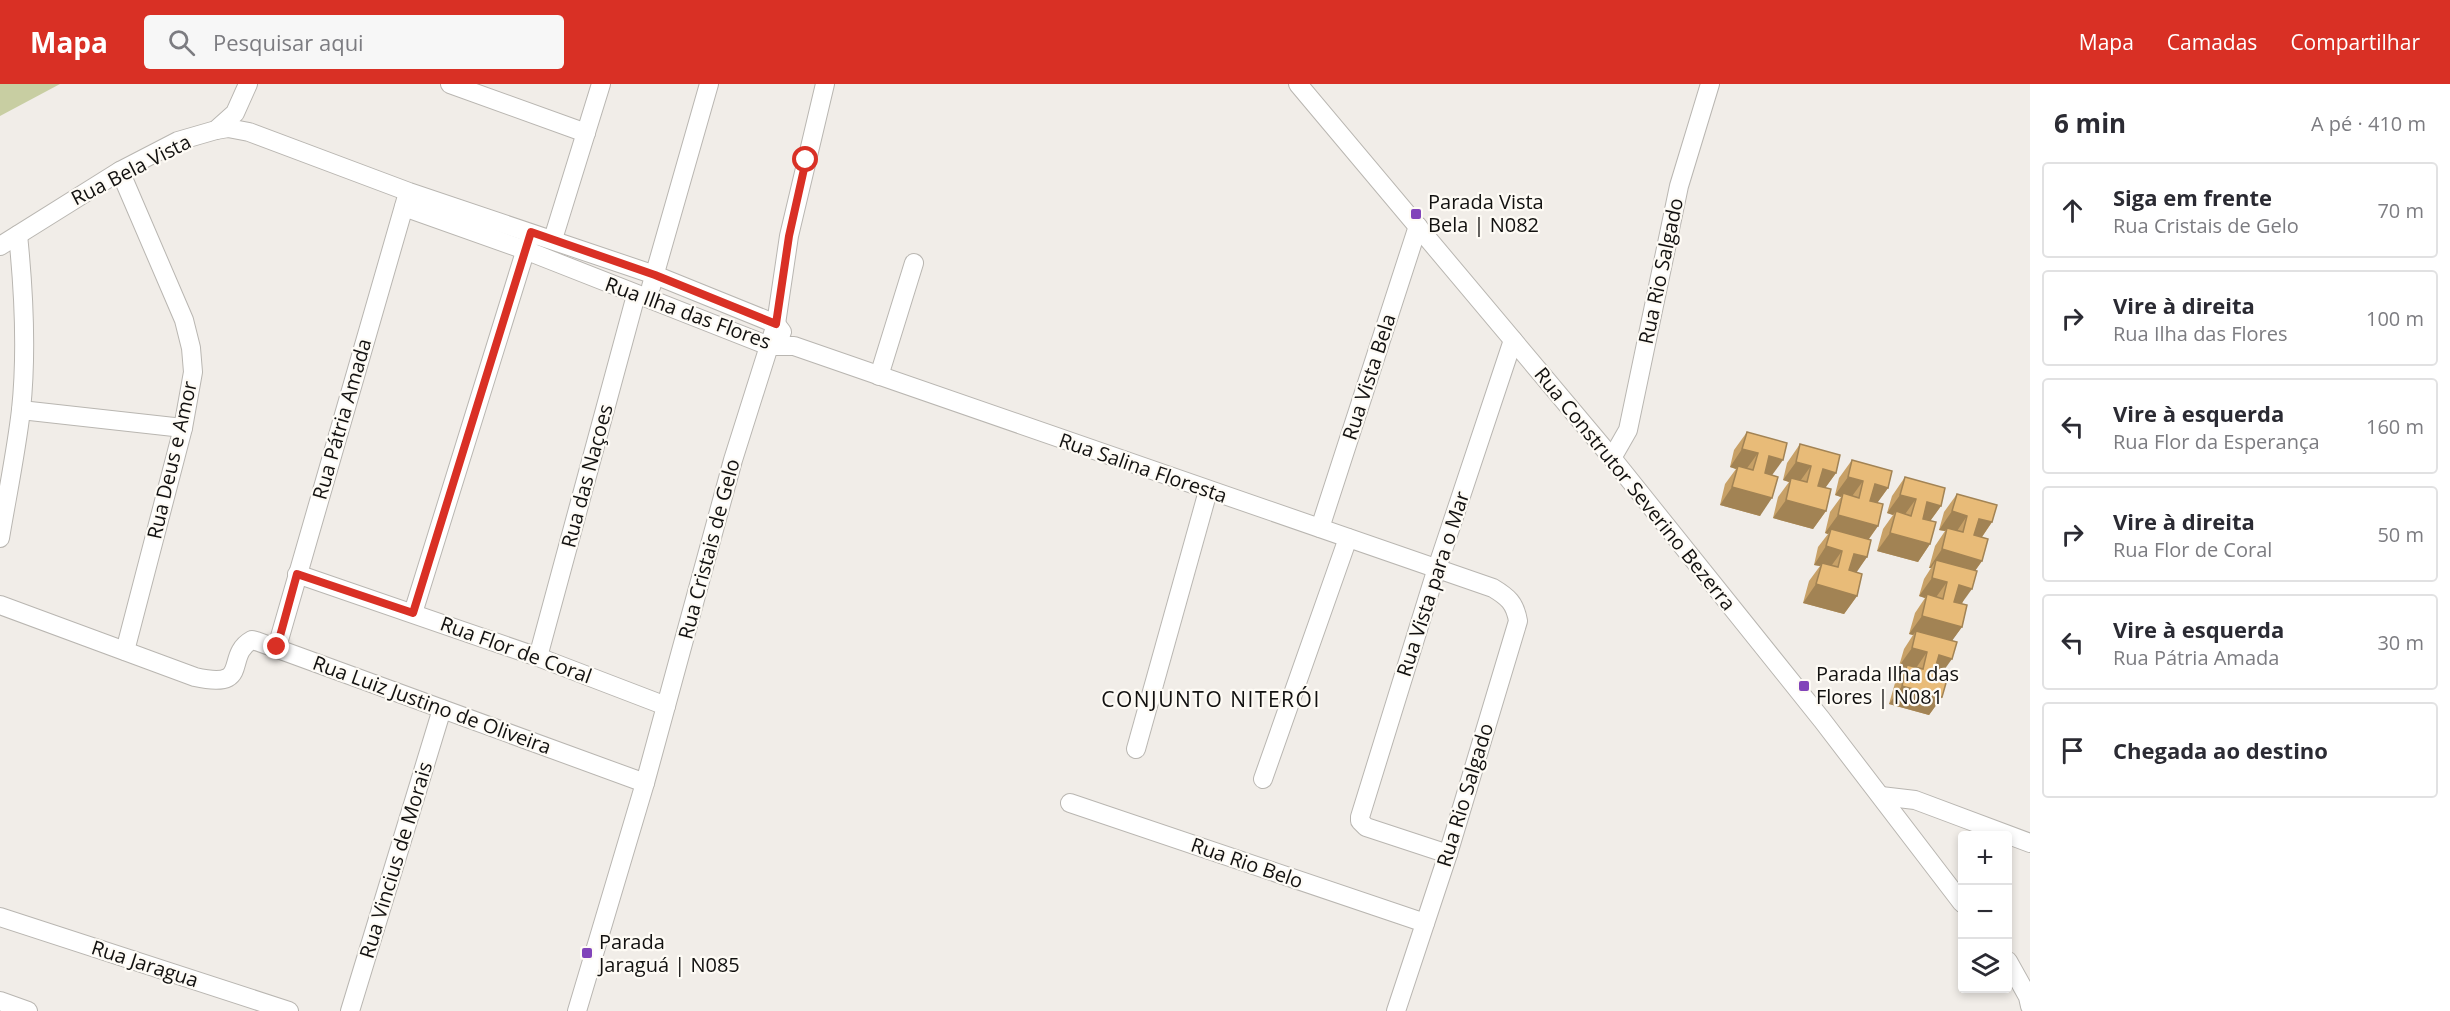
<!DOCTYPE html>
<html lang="pt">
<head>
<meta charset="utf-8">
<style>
	:root { --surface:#fff; --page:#f7f7f7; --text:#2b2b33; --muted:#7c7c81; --line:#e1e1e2; --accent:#d93025 }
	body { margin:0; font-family:"Open Sans",sans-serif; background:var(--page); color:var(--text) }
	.controls { position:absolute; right:18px; bottom:18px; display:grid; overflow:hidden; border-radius:6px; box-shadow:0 3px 9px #0003 }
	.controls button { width:54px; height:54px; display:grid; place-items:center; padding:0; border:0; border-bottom:2px solid var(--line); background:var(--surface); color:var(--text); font:30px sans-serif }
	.stop { position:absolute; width:18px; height:18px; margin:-14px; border:4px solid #d93025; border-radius:50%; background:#fff }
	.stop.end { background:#d93025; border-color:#fff; box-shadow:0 2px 6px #0008 }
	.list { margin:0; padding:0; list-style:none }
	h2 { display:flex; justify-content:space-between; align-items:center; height:78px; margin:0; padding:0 24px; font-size:26px }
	h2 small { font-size:20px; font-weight:400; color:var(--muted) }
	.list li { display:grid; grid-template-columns:39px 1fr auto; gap:18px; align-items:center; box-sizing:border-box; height:96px; margin:0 12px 12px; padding:0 12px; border:2px solid var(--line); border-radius:6px }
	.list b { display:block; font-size:22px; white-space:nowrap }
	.list p { margin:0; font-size:20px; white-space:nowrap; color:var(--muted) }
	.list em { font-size:20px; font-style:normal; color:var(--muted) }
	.icon { flex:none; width:33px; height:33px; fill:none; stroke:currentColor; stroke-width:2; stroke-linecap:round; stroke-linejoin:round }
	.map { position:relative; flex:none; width:2030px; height:927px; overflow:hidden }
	header { display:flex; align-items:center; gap:36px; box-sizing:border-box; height:84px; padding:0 30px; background:var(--accent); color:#fff }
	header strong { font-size:28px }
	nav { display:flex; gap:33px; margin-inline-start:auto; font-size:21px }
	.search { width:420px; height:54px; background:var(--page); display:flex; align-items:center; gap:15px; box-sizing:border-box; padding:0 21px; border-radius:6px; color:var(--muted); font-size:22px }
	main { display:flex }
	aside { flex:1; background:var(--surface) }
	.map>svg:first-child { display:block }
</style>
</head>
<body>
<header>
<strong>Mapa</strong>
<div class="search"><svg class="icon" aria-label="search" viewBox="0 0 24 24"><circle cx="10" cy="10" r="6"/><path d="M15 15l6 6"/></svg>Pesquisar aqui</div>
<nav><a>Mapa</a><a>Camadas</a><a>Compartilhar</a></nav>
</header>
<main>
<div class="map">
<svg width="2030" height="927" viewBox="0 0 2030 927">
	<rect width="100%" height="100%" fill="#f1ede8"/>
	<path fill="#c8cea2" d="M0,0h60l-60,32z"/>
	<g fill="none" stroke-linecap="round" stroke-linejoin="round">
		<defs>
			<g id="minor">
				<path d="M450,0l136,49"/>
				<path d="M1298,0l314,374 210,262 140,183"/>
				<path d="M216,46l12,-2 21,4 160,60 246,83 121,49 6,8"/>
				<path d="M120,87l64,149 7,28 2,24 -10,56 -58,223"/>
				<path d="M404,123l121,43 244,96h25l699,242c15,9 22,15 25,33l-70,233 -52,157"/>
				<path d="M553,155l48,-155"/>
				<path d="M0,162l120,-75 58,-30 38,-11 19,-17 13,-29"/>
				<path d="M651,203l58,-203"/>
				<path d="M879,292l35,-113"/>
				<path d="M21,326l162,18"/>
				<path d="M1612,374l16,-28 51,-244 31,-102"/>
				<path d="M1320,444l98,-302"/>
				<path d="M0,454c7,-42 16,-85 21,-128 6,-57 3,-117 -3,-175"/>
				<path d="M297,490l241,83 128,49"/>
				<path d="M0,521l195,72c58,13 28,-21 57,-37l4,1 389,142"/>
				<path d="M413,529l116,-374"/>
				<path d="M277,563l130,-451"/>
				<path d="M538,573l98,-362"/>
				<path d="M1136,665l72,-258"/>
				<path d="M1263,695l85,-241"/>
				<path d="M1881,712l34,4 115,43"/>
				<path d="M1070,719l355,120"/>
				<path d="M1448,770l-82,-27 -6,-6v-4l77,-249 76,-228"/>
				<path d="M0,833l289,94"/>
				<path d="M2008,877l20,36 2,9"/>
				<path d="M0,917l28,10"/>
				<path d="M350,927l92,-302"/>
				<path d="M577,927l68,-228 88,-323 43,-136 13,-88 36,-152"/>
			</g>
		</defs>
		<use href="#minor" stroke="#b9b6b1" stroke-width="20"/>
		<use href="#minor" stroke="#fff" stroke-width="18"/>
	</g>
	<g fill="#c8a167">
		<path d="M1747,348l25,43 -12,41 -40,-11 5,-21 11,-15 -6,-2 4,-17z"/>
		<path d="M1800,360l36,29 -11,15 1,23 -13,18 -40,-11 5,-21 11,-15 -6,-2 4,-17z"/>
		<path d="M1852,376l36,28 -11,15 1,23 -9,13 -2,18 -11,15 1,24 -13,18 -41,-11 6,-22 11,-15 -6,-1 4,-18 10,-13 -3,-1 5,-21 11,-15 -6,-2 4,-17z"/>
		<path d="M1905,393l36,29 -11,15v23l-12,18 -41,-11 6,-22 10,-14 -6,-2 5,-17z"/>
		<path d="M1957,410l35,28 -10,15v24l-7,10 -13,33v23l-10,13 -11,34 1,23 -13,18 -40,-11 6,-21 10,-15 -6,-2 5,-17 9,-14 -4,-1 6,-21 10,-15 -6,-2 5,-17 7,-11h-2l6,-22 10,-15 -6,-1 5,-18z"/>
	</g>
	<g fill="#a28354">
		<path d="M1742,365l16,4 -13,18 -7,-5 -2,3 -6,-2z"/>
		<path d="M1769,372l14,4 -13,18 -14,-3z"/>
		<path d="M1796,378l15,4 -13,18 -7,-6 -2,4 -6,-2z"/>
		<path d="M1823,385l13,4 -13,18 -13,-4z"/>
		<path d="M1848,393l15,4 -13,18 -7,-6 -2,4 -6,-2z"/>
		<path d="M1875,400l13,4 -13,18 -13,-4z"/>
		<path d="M1732,403l40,11 -12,18 -40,-11z"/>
		<path d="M1900,411l16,4 -13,18 -7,-6 -3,4 -6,-2z"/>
		<path d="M1786,416l40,11 -13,18 -40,-11z"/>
		<path d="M1927,418l14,4 -13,18 -13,-3z"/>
		<path d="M1952,427l15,5 -12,18 -8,-6 -2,3 -6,-1z"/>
		<path d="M1838,431l40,11 -13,18 -34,-15 -3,5 -3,-1z"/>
		<path d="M1979,435l13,3 -13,19 -13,-4z"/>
		<path d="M1890,449l40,11 -12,18 -41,-11z"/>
		<path d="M1826,462l16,5 -13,18 -7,-6 -2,3 -6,-1z"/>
		<path d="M1942,465l40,12 -13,18 -33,-19 -5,8h-2z"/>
		<path d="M1854,470l13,3 -13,19 -13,-4z"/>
		<path d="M1932,494l15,4 -13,18 -7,-6 -2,4 -6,-2z"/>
		<path d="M1816,500l41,12 -13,18 -41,-11z"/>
		<path d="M1959,501l13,4 -13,18 -13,-4z"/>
		<path d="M1922,532l40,11 -13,18 -33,-14 -3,4 -4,-1z"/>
		<path d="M1912,564l15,4 -13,19 -7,-6 -2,3 -6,-2z"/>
		<path d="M1939,571l13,4 -13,18 -13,-3z"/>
		<path d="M1902,602l40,11 -13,18 -40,-11z"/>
	</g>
	<g fill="#e8bb78" stroke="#a28354" stroke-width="1.5">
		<path d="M1747,348l40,11 -4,17 -14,-4 -4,17 13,4 -6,21 -40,-11 6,-21 15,4 5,-17 -16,-4z"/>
		<path d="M1800,360l40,11 -4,18 -13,-4 -5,17 13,3 -5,22 -40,-11 5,-22 16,4 4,-16 -15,-4z"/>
		<path d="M1852,376l40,11 -4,17 -13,-4 -5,17 13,3 -5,22 -40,-11 5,-22 16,5 4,-17 -15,-4z"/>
		<path d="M1905,393l40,11 -4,18 -14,-4 -4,17 13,3 -6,22 -40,-11 6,-22 15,5 5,-17 -16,-4z"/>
		<path d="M1957,410l40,11 -5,17 -13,-3 -5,16 14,4 -6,22 -40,-12 5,-21 16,4 4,-16 -15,-5z"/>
		<path d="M1831,445l40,11 -4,17 -13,-3 -5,16 13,4 -5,22 -41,-12 6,-21 16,4 4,-16 -16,-5z"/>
		<path d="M1936,476l41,11 -5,18 -13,-4 -5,17 13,3 -5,22 -40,-11 5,-22 16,5 4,-17 -15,-4z"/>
		<path d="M1916,547l41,11 -5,17 -13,-4 -5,17 14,4 -6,21 -40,-11 5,-21 16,4 4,-17 -15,-4z"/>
	</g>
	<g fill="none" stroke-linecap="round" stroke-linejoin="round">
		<path stroke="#d93025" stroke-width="8" d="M277,563l20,-73 116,39 118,-381 124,43 121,49 13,-88 17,-76"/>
	</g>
	<g fill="#8144ba" stroke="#fefbf5" stroke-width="2">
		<rect x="1410" y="124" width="12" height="12" rx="3"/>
		<rect x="1798" y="596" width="12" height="12" rx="3"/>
		<rect x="581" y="863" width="12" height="12" rx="3"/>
	</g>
	<g text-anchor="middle" stroke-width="4.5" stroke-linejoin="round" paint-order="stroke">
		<g font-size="20" fill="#121110" stroke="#fefbf5">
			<text transform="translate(131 86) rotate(-27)" y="7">Rua Bela Vista</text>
			<text transform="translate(1661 187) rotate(-78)" y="7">Rua Rio Salgado</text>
			<text transform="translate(688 229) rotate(20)" y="7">Rua Ilha das Flores</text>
			<text transform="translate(1369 293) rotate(-72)" y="7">Rua Vista Bela</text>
			<text transform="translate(342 335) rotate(-74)" y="7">Rua Pátria Amada</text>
			<text transform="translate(172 376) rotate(-77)" y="7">Rua Deus e Amor</text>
			<text transform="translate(1143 384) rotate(19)" y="7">Rua Salina Floresta</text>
			<text transform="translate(587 392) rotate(-75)" y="7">Rua das Naçoes</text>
			<text transform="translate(1635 405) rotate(51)" y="7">Rua Construtor Severino Bezerra</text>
			<text transform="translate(709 465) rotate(-75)" y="7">Rua Cristais de Gelo</text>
			<text transform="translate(1433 500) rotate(-72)" y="7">Rua Vista para o Mar</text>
			<text transform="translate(516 566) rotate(20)" y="7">Rua Flor de Coral</text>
			<text transform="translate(432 621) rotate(20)" y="7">Rua Luiz Justino de Oliveira</text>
			<text transform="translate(1465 711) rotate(-73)" y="7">Rua Rio Salgado</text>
			<text transform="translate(396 776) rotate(-73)" y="7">Rua Vincius de Morais</text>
			<text transform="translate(1247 779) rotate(19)" y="7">Rua Rio Belo</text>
			<text transform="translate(145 880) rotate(18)" y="7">Rua Jaragua</text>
		</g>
		<g font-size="20" fill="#121110" stroke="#fefbf5" text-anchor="start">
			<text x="1428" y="125">Parada Vista<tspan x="1428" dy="23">Bela | N082</tspan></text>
			<text x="1816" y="597">Parada Ilha das<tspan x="1816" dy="23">Flores | N081</tspan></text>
			<text x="599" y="865">Parada<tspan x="599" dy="23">Jaraguá | N085</tspan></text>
		</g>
		<g font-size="21" letter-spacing="1.5" fill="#121110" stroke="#fefbf5">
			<text x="1211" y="623">CONJUNTO NITERÓI</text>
		</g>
	</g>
</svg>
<div class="controls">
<button>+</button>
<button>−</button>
<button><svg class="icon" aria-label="layers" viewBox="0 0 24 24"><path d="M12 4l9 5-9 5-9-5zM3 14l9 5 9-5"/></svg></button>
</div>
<div class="stop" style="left:806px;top:76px"></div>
<div class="stop end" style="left:277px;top:563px"></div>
</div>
<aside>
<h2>6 min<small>A pé · 410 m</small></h2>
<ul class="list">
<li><svg class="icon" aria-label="ahead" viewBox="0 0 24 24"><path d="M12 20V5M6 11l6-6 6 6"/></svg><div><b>Siga em frente</b><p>Rua Cristais de Gelo</p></div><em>70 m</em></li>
<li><svg class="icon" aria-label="right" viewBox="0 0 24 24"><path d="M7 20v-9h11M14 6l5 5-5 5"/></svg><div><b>Vire à direita</b><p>Rua Ilha das Flores</p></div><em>100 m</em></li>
<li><svg class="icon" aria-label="left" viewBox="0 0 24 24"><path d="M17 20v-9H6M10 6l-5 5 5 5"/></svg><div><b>Vire à esquerda</b><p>Rua Flor da Esperança</p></div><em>160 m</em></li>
<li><svg class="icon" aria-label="right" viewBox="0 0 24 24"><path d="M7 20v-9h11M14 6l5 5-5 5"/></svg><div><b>Vire à direita</b><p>Rua Flor de Coral</p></div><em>50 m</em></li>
<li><svg class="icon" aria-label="left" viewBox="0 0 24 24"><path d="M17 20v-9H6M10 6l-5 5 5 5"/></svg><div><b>Vire à esquerda</b><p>Rua Pátria Amada</p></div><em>30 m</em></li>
<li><svg class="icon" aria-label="arrive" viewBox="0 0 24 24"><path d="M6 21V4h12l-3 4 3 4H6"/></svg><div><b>Chegada ao destino</b></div></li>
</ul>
</aside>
</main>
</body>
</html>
